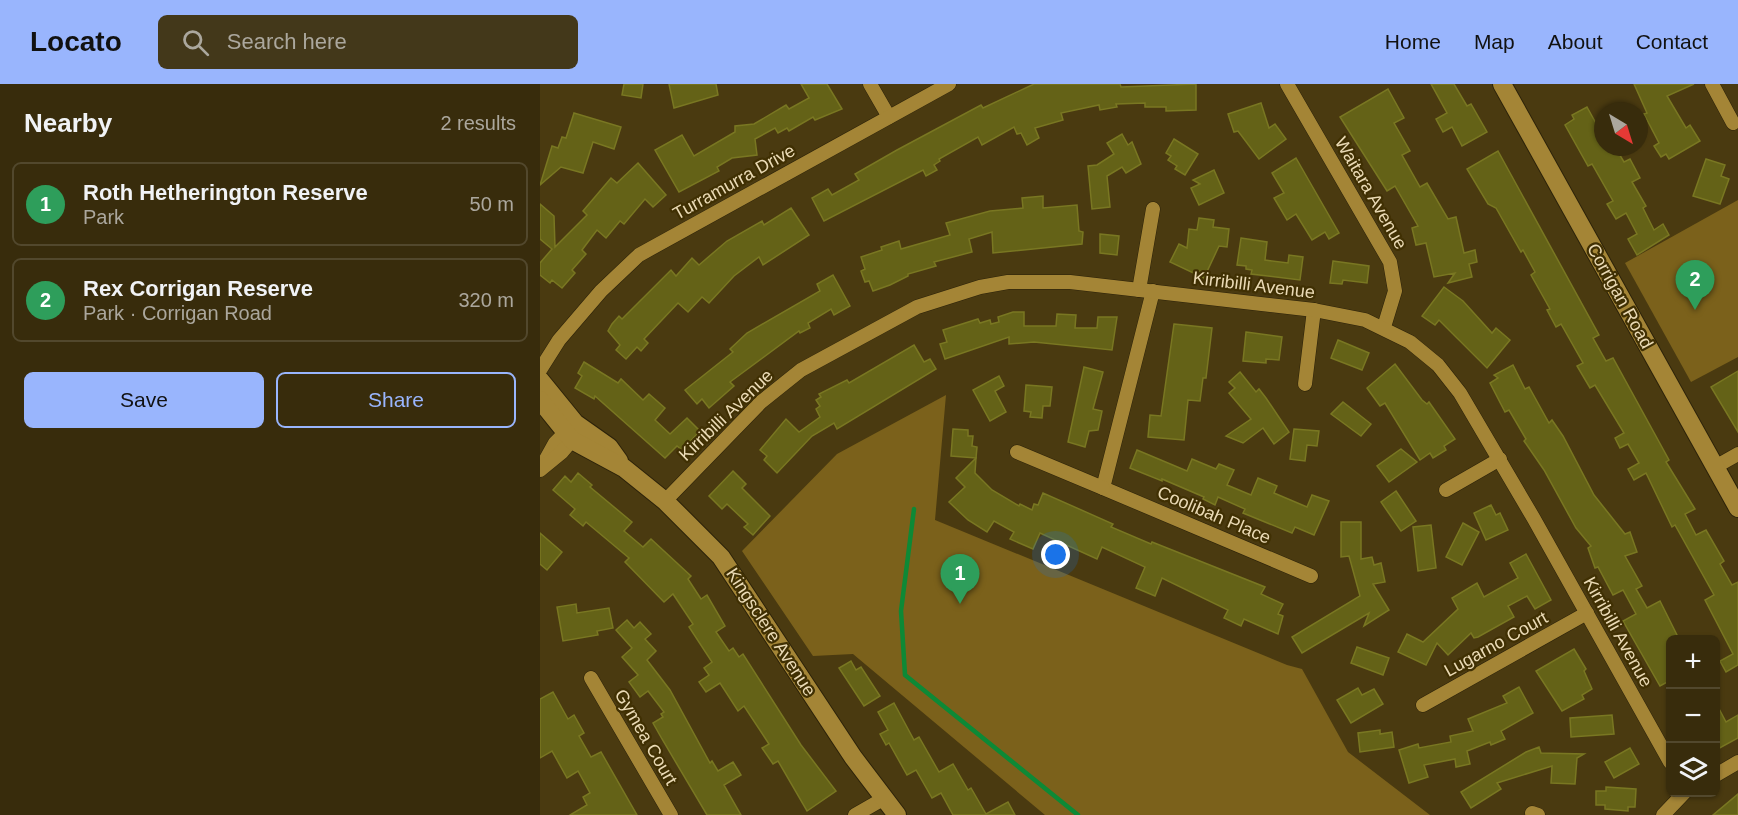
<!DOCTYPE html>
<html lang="en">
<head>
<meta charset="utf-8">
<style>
	:root { --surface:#382c0c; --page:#43381a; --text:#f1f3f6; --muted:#aba79d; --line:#52482d; --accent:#99b5fd }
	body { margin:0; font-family:Helvetica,sans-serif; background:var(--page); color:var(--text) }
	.controls { position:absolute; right:18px; bottom:18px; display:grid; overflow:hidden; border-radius:9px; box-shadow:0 2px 4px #0004 }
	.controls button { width:54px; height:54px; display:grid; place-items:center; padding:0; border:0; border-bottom:2px solid var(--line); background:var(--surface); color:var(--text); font:30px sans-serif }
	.compass { position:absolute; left:1054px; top:18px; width:54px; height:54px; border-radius:50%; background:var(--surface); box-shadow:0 2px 4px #0004; rotate:142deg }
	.you { position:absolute; left:516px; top:471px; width:21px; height:21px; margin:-15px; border:4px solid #fff; border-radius:50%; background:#1a73e8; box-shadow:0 0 0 9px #1a73e833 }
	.badge { display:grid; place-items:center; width:39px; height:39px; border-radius:50%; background:var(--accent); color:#fff; font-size:20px; font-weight:700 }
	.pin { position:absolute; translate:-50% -50px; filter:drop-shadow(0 2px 3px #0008) }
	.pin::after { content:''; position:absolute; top:32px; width:21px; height:18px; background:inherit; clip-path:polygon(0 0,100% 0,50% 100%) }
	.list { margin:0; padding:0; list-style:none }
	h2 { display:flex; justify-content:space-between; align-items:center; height:78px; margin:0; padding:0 24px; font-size:26px }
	h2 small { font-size:20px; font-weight:400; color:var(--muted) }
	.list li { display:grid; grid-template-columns:39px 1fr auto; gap:18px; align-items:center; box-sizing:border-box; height:84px; margin:0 12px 12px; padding:0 12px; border:2px solid var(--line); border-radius:9px }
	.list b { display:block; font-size:22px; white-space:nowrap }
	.list p { margin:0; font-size:20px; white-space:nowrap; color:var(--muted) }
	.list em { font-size:20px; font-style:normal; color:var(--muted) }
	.actions { display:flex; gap:12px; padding:18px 24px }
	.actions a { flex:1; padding:14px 0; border:2px solid var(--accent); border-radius:9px; text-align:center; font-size:21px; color:var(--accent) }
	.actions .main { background:var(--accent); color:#111 }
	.icon { flex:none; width:33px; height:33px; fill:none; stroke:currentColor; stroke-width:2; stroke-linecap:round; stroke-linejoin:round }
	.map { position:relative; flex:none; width:1198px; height:731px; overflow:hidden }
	header { display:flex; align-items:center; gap:36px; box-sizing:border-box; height:84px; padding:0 30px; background:var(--accent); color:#111 }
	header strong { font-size:28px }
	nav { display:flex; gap:33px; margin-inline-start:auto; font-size:21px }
	.search { width:420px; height:54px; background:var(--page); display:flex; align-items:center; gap:15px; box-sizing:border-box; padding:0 21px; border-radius:9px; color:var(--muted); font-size:22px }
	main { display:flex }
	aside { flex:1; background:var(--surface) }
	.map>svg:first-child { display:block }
</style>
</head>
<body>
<header>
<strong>Locato</strong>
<div class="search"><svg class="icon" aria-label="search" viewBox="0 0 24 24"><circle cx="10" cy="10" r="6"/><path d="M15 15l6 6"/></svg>Search here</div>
<nav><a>Home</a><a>Map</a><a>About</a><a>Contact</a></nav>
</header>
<main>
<aside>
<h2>Nearby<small>2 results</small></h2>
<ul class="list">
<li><span class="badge" style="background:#2e9e5b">1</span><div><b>Roth Hetherington Reserve</b><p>Park</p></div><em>50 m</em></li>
<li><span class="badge" style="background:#2e9e5b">2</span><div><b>Rex Corrigan Reserve</b><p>Park · Corrigan Road</p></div><em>320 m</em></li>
</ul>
<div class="actions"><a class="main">Save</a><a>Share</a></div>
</aside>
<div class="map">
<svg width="1198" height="731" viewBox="0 0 1198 731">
	<rect width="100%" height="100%" fill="#4a3a10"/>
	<g fill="#7b611b">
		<path d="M1198,116v157l-47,25 -66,-119z"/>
		<path d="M406,311l-11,125 352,145 15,4 46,83 82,63h-385l-192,-161 -40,2 -71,-105 95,-97z"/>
	</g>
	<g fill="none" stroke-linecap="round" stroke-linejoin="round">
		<path stroke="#0d8936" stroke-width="4.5" d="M374,425l-13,102 4,64 173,140"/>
	</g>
	<g fill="#646217" stroke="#797722" stroke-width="1.5">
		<path d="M84,0h19l-2,14 -19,-3z"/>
		<path d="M129,0h47l2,11 -44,13z"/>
		<path d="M261,0h26l15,25 -27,11 -2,-3 -24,14 -2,-3 -9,5 -3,-5 -20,11 2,16 -25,3 -15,9 2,4 -40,21 -24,-42 27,-15 12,21 41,-24v-6l19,-2 32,-19 3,4 20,-11z"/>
		<path d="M494,0h86l1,3 75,-3v26l-30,1v-4h-21v-4l-29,1 1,3 -17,3 -1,-5 -38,8 2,7 -28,8 4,10 -12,7 -6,-12 -4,1 -3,-7 -32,18 -4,-8 -39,22 1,2 -6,4 3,5 -11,6 -3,-6 -99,51 -12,-23 16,-9 4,6 27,-15 -4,-6 42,-24 84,-45 2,3z"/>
		<path d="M891,0h23l13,22 4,-2 16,28 -25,14 -10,-19 -9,5 -7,-13 11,-6z"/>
		<path d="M1094,0h60l-27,12 19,32 4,-3 10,16 -31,18 -3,-5 -5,3 -7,-11 5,-3 -15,-29 3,-1z"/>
		<path d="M848,5l16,29 -10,5 16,28 -8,4 18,32 7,-4 21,36 8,-2 8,36 11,-3 2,12 -8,2 3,13 -24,6 7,-10 -21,4 -8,-34 -10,2 -4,-17 6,-2 -23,-40 -8,5 -47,-74z"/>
		<path d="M721,19l8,25 6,-4 11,15 -27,20 -21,-28 -4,1 -6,-18z"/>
		<path d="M1047,23l16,29v11h12l9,15 6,-3 10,19 -8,4 14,24 -3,2 11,22 9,-6 6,11 -32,20 -9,-16 9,-5 -11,-21 -10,6 -9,-15 6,-3 -21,-37 -4,2 -23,-41 9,-6 -2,-4z"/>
		<path d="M34,29l47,14 -7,22 -21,-7 -10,31 -22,-6 -21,18 12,-39 6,2 4,-11 4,1z"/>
		<path d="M582,50l6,11 4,-3 9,22 -15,9 -4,-6 -15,9 3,31 -18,2 -4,-43 9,-1 17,-11 -7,-11z"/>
		<path d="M634,55l24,15 -13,21 -10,-6 2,-3 -9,-6 3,-4 -5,-3z"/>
		<path d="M958,67l101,184 -6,3 13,23 7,-3 56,102 -3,2 29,47 -10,5 11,21 10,-5 18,31 -4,3 12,21 6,-3v83l-12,7 -6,-11 13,-7 -28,-54 9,-5 -39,-70 -3,2 -26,-54 -12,7 -6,-11 11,-6 -11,-19 -8,4 -5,-10 9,-5 -29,-48 -5,3 -13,-22 6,-3 -22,-39 -5,3 -9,-17 3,-1 -19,-34 4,-3 -12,-22 -2,2 -25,-44 -8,-4 -21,-35z"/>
		<path d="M756,74l43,75 -10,6 -4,-7 -13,8 -16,-26 -9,6 -13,-22 10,-5 -12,-20z"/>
		<path d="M1166,75l19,6 -4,11 8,3 -9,25 -27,-8z"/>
		<path d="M98,79l28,32 -13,12 -8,-8 -21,25 -4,-3 -14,17 -9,-8 -15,20 4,4 -14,16 3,3 -13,15 -10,-8 -2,3 -10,-8v-12l12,-14 -12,-10v-35l14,12 1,31 32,-32 -4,-4 28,-33 6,5z"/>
		<path d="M674,86l10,23 -25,12 -8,-17 9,-4 -7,-4z"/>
		<path d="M503,112v12l34,-3 2,26 4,1 -1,12 -89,9 -1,-21 -23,7 3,13 -38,10 2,4 -28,8v2l-18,9 -17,6 -4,-10 -4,1 -4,-11 4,-2 -4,-12 21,-7 -1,-3 18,-6 2,8 49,-14 -4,-12 44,-12 33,-3 -1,-10z"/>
		<path d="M251,124l18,27 -46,30 -4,-8 -25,19 -25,27 -7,-6 -14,15 -10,-9 -34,36 4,4 -7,8 -4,-4 -11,12 -10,-9 4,-5 -12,-14 4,-7 7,-8 3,3 49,-49 5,6 16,-18 7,7 28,-24 35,-20 2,4z"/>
		<path d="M659,134l15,2 -1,7 16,2 -2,18 -8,-1 -15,32 -34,-16 9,-18 8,4 2,-19 8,1z"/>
		<path d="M560,150l19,2 -2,19 -17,-2z"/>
		<path d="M701,154l26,4 -2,18 23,3 1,-8 14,2 -3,23 -49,-6 1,-4 -6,-1v-3l-9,-1z"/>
		<path d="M793,177l36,5 -2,17 -24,-3 -1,4 -12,-1z"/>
		<path d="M293,191l17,31 -16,9 -3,-6 -23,14 2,5 -10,5 -1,-2 -69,51 4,4 -25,22 -7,-9 -5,5 -12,-14 48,-38 -3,-3 17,-16 73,-42 -3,-7z"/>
		<path d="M904,203l19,14 29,32 4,-5 14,12 -23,28 -48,-48 -4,5 -13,-9z"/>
		<path d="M473,228h11v14h32l1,-12 19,1 -1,13h22l1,-11h19l-5,33 -78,-8 -25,2v-7l-64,22 -5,-15 7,-2 -4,-12 35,-11 2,4 10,-3 1,4 8,-2 -1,-5z"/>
		<path d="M634,240l38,4 -6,50h-3l-3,23 -12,-1 -4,40 -36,-3 2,-22 11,1z"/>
		<path d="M706,248l36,5 -3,23 -13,-1v4l-23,-2z"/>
		<path d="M798,256l31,13 -7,17 -31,-12z"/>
		<path d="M374,261l10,17 6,-3 6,10 -99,60 -3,-6 -22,13 -35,37 -13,-13 3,-4 -7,-6 26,-31 13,13 21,-15 -4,-8 4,-3 -4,-6 5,-3 -2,-3 28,-14 2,3z"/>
		<path d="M44,278l34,21 3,-4 22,21 6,-6 16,14 -10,12 15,14 17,-16 13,13 -18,19 -5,-4 -12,12 -70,-62 -1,3 -19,-11 7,-12 -4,-3z"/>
		<path d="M855,280l27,36 5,4 2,-2 26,37 -11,7 2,4 -13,8 -3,-5 -10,7 -35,-57 -5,3 -13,-18z"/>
		<path d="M973,281l12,24 4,-2 20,36 3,-3 11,16 31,59 31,39 5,-2 7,20 -12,4 17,30 -6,3 11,19 13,-7 19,38h-8v41l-11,6 -37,-65 13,-7 -13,-24 -10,5 -15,-28 -3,1 -7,-20 3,-2 -15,-18 -32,-58 -20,-29 2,-2 -17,-29 -4,2 -15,-29 8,-5 -4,-3z"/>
		<path d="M544,283l19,5 -10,37 9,2 -4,19 -9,1 -4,16 -17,-5z"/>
		<path d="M1198,287v61l-27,-45z"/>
		<path d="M700,288l16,20 3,-3 7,9 23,34 -15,12 -11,-16 -20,15 -17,-7 25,-17 -22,-26 6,-5 -6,-6z"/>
		<path d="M459,292l5,10 -9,5 11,21 -16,9 -17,-31z"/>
		<path d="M486,301l26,2 -2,19h-7l-1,12 -12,-1 1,-5 -7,-1z"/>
		<path d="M803,318l28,22 -10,12 -30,-22z"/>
		<path d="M413,345l15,1v6h5l-1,10 5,1 -1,11 -25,-2z"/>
		<path d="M754,345l25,2 -2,15 -10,-1 -2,16 -15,-2z"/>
		<path d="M861,365l16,13 -28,20 -12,-16z"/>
		<path d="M597,366l50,21 5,-12 24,10 3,-5 15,6 -7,15 24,10 7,-17 19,8 -3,7 33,14 5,-12 17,6 -15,34 -19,-8 -3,6 -49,-20 2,-4 -27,-12 -3,8 -12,-6 1,-2 -42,-18v2l-32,-13z"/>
		<path d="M436,374l-1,15 17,17 27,16 1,-2 12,6 2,-6 4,1 5,-12 70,31 -2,3 40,17 1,-2 113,45 -4,7 22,10 -5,10 5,2 -5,18 -34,-15 -3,7 -17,-8 4,-8 -66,-32 -7,18 -19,-8 9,-21 -43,-20 -5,12 -57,-26 -7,16 -23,-10 4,-7 -20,-11 -7,11 -19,-12 -19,-18 16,-15 -9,-9z"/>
		<path d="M193,387l13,13 -4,4 28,28 -17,19 -9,-8 4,-3 -21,-20 -5,5 -13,-13z"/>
		<path d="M38,389l14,12 -2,2 42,35 -8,9 19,16 8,-8 40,37 -3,3 13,20 6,-4 18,31 -9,6 13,19 4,-3 6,9 4,-3 58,91 35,46 -29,20 -29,-50 -5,3 -11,-16 7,-4 -25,-38 -6,5 -18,-28 -14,9 -7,-10 10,-7 -5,-7 8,-6 -23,-35 4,-3 -20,-30 -9,8 -39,-40 4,-4 -43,-36 -3,4 -13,-11 5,-6 -22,-19 12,-14 6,6z"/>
		<path d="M856,407l20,30 -15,10 -20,-29z"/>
		<path d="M951,421l5,10 4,-2 8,17 -22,10 -12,-27z"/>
		<path d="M801,438h20v37l11,-2 2,8 7,-2 4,19 -12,2 16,26 -25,16 5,-13 -67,40 -10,-16 68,-41 -11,-40 -8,1z"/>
		<path d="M923,439l16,9 -17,33 -16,-8z"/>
		<path d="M891,441l5,43 -18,3 -5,-44z"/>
		<path d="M0,449l22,19 -15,18 -7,-6z"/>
		<path d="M986,470l25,46 -16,9 -8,-13 -19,10 6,11 -36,20 -4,1 -3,-5 -23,22 -11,-12 -11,22 -28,-13 9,-18 16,8 35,-33 -6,-11 25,-15 7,14 34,-19 -8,-15z"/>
		<path d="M36,520l1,9 32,-5 4,20 -16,3 1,4 -35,6 -6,-34z"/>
		<path d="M87,536l7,8 6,-6 11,12 -6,5 11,12 -9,9 23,30 40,73 2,-2 6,10 15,-9 8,13 -17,10 17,30h-34l-45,-76 -9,-16 10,-6 -2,-3 3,-2 -16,-21 -8,6 -11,-15 9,-7 -16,-18 10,-9 -16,-18z"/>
		<path d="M817,563l32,11 -6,17 -32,-12z"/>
		<path d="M1034,565l12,20 -2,2 8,18 -10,6 2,4 -22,12 -26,-40z"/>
		<path d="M311,577l5,9 5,-3 19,29 -16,10 -25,-38z"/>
		<path d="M979,603l14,26 -32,18 4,8 -14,6 -1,-3 -23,9 3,13 -14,3 -1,-8 -31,6 4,12 -19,6 -10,-33 19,-6 1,4 32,-6 -1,-6 23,-5 -5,-12 39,-16 -4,-7z"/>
		<path d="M818,604l4,7 12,-6 9,15 -32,19 -14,-23z"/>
		<path d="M13,608l15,27 6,-4 10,18 -5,3 12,21 10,-5 36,63h-67l17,-10 -4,-8 7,-4 -12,-22 -11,7 -15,-27 -12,7v-59z"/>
		<path d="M354,619l20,37 5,-3 20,35 14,-8 15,26 3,-2 15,26 22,-12 7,13h-62l-12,-22 -9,5 -16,-28 -9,5 -18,-32 -3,2 -6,-11 8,-4 -10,-18z"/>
		<path d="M1176,619l10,19 12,-7v23l-22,12z"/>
		<path d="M1072,631l2,19 -43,3 -1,-19z"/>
		<path d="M840,646v4l12,-2 2,15 -34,5 -2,-19z"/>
		<path d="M999,663l2,6 43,1 -7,4 -2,26 -24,-1 1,-17 -55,17 4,6 -30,19 -10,-16 65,-40z"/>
		<path d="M1090,664l9,16 -25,14 -9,-16z"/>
		<path d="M1066,703l30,2 -1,18h-7v4l-23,-2v-4h-9v-14h10z"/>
		<path d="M1198,710v21h-25z"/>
	</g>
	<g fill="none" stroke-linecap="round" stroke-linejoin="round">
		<defs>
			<g id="street">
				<path d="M330,0l19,33"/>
				<path d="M747,0l103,178 5,29 -11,36"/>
				<path d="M1172,0l21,39"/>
				<path d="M599,206l14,-81"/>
				<path d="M613,207l-50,197 208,88"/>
				<path d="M0,286l19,-30 42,-49 38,-36 310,-171"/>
				<path d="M765,300l9,-74"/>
				<path d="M477,368l86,36"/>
				<path d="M5,377l10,-18 16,-16"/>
				<path d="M1175,383l23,-13"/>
				<path d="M0,386l22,-18 15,-18"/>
				<path d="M906,406l54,-31"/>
				<path d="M125,417l96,-99 40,-32 116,-63 63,-20 28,-5h62l244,28 51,10 45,22 28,23 22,28 74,126 136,243"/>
				<path d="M51,594l80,137"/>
				<path d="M883,621l164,-92"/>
				<path d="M1176,691l22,-13"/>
				<path d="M992,729l6,2"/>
				<path d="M315,731l28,-16"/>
				<path d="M1123,731l22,-23"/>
			</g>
			<g id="secondary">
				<path d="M962,0l236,424"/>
				<path d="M0,296l35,43 34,24 10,14"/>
				<path d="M0,316l32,40 52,28 41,33 56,56 132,200 44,58"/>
			</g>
		</defs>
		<use href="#street" stroke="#2c2209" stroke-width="15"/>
		<use href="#secondary" stroke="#2c2209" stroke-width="20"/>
		<use href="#street" stroke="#a48536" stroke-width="14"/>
		<use href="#secondary" stroke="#a48536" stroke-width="18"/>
	</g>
	<g text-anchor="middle" stroke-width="4.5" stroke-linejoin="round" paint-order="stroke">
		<g font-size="18" fill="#eadab5" stroke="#403003">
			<text transform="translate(194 98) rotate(-29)" y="6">Turramurra Drive</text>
			<text transform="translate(831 109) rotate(60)" y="6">Waitara Avenue</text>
			<text transform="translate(714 201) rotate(7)" y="6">Kirribilli Avenue</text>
			<text transform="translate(1080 212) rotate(61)" y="6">Corrigan Road</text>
			<text transform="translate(186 331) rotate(-44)" y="6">Kirribilli Avenue</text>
			<text transform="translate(674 431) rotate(23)" y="6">Coolibah Place</text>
			<text transform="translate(231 548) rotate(57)" y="6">Kingsclere Avenue</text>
			<text transform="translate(1078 548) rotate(61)" y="6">Kirribilli Avenue</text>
			<text transform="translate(956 560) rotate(-29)" y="6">Lugarno Court</text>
			<text transform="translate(106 653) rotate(60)" y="6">Gymea Court</text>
		</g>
	</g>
</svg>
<div class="controls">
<button>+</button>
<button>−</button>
<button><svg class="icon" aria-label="layers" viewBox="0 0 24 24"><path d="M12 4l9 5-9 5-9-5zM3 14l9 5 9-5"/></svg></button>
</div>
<svg class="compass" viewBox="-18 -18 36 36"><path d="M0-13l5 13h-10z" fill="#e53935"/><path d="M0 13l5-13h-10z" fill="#aba79d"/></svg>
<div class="you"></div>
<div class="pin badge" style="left:420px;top:520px;background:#2e9e5b">1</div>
<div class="pin badge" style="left:1155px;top:226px;background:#2e9e5b">2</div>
</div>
</main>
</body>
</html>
